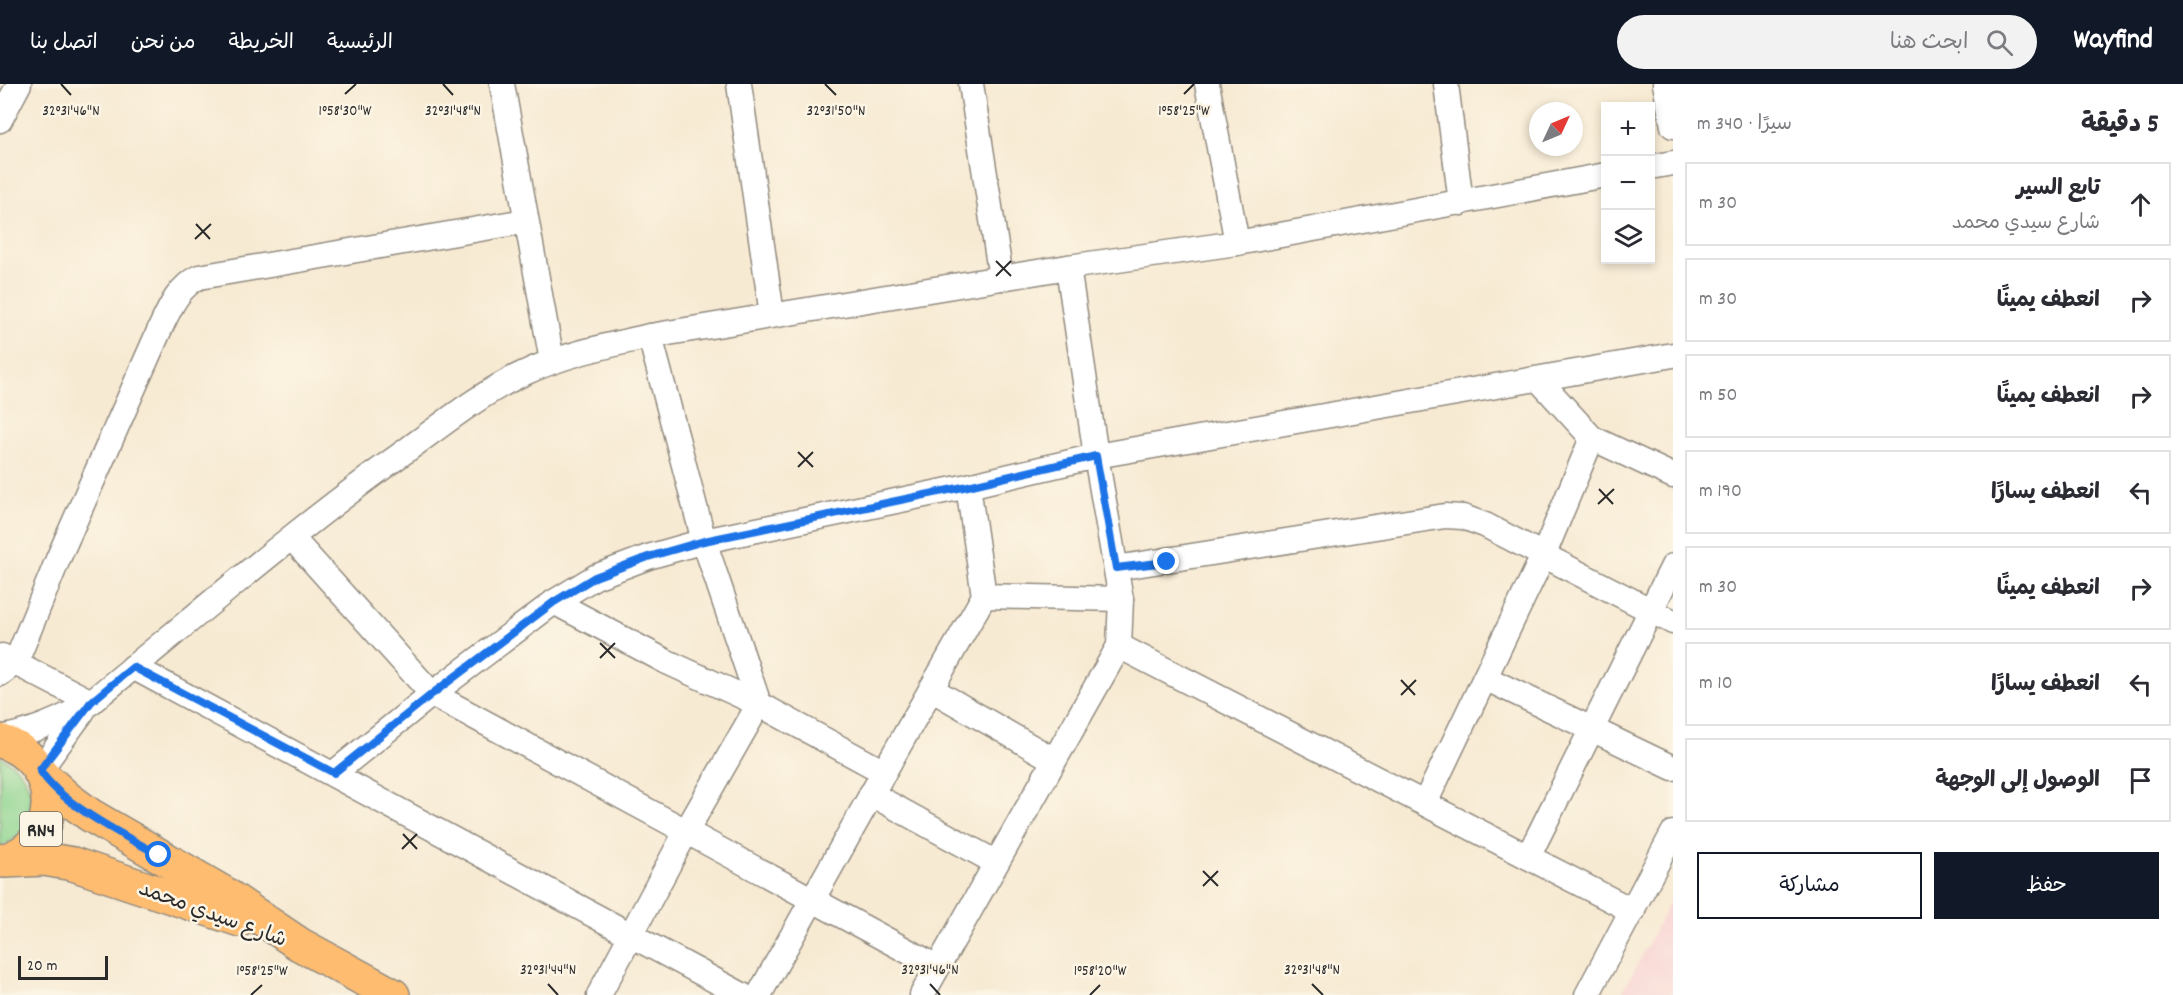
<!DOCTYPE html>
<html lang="ar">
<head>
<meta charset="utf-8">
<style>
	:root { --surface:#fff; --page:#f2f2f3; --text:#2b2b33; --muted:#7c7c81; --line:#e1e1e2; --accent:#111827 }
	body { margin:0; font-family:Dekko,"Playpen Sans Arabic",sans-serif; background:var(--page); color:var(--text); direction:rtl }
	.controls { position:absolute; right:18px; top:18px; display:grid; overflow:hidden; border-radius:0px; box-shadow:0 3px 9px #0003 }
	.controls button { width:54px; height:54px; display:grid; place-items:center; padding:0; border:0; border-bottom:2px solid var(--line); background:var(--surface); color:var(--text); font:30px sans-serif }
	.compass { position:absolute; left:1529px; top:18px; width:54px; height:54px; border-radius:50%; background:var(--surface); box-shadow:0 3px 9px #0003; rotate:46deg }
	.scale { position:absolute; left:18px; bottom:15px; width:90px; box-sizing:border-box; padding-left:6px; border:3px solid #2b2b2b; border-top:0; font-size:16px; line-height:21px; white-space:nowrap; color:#2b2b2b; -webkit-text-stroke:4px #fcf5e5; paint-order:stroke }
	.stop { position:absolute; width:18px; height:18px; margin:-14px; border:4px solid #1a73e8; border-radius:50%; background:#fff }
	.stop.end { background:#1a73e8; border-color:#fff; box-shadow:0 2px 6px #0008 }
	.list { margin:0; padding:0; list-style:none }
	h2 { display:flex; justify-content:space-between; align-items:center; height:78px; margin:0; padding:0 24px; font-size:26px }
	h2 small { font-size:20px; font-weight:400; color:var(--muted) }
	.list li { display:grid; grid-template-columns:39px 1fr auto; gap:18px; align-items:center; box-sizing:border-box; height:84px; margin:0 12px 12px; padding:0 12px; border:2px solid var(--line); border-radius:0px }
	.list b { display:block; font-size:22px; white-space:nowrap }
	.list p { margin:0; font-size:20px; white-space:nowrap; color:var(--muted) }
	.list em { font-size:20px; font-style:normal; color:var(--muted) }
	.actions { display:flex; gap:12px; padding:18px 24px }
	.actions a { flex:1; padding:14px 0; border:2px solid var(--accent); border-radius:0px; text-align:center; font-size:21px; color:var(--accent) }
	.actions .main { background:var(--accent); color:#fff }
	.icon { flex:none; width:33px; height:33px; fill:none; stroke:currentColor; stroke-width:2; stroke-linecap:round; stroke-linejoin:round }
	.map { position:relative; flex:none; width:1673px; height:911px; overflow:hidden; direction:ltr }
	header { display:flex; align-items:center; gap:36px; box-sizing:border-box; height:84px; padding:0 30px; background:var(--accent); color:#fff }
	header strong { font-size:28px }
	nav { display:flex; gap:33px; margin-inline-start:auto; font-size:21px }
	.search { width:420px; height:54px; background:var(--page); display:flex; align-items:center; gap:15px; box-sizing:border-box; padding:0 21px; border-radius:33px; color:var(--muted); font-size:22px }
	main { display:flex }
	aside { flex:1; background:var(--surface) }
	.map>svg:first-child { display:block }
</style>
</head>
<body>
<header>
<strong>Wayfind</strong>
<div class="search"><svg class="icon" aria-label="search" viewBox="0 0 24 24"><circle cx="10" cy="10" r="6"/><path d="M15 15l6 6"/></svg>ابحث هنا</div>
<nav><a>الرئيسية</a><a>الخريطة</a><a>من نحن</a><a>اتصل بنا</a></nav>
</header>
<main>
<aside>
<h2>5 دقيقة<small>سيرًا · 340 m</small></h2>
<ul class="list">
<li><svg class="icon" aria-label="ahead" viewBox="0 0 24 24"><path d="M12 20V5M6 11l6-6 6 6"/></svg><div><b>تابع السير</b><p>شارع سيدي محمد</p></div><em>30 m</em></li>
<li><svg class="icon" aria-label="right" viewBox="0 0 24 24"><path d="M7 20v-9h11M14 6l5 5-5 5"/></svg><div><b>انعطف يمينًا</b></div><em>30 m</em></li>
<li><svg class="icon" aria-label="right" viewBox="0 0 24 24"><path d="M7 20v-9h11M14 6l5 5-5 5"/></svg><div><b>انعطف يمينًا</b></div><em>50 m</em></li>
<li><svg class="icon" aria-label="left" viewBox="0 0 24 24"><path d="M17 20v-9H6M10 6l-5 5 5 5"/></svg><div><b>انعطف يسارًا</b></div><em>190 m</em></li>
<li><svg class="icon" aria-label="right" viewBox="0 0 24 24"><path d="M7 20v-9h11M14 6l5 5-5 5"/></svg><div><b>انعطف يمينًا</b></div><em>30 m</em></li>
<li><svg class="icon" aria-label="left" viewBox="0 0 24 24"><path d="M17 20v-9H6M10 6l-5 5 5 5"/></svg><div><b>انعطف يسارًا</b></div><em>10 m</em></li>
<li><svg class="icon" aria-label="arrive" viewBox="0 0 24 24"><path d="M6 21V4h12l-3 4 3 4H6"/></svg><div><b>الوصول إلى الوجهة</b></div></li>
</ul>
<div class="actions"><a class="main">حفظ</a><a>مشاركة</a></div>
</aside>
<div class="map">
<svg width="1673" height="911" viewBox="0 0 1673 911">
	<rect width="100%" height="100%" fill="#fcf5e5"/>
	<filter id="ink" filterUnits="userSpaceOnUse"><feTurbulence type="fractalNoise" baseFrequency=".0167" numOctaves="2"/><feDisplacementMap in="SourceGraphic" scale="12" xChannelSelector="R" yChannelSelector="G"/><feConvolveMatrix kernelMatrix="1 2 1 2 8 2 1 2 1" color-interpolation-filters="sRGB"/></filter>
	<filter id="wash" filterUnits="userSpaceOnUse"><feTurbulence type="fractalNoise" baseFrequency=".008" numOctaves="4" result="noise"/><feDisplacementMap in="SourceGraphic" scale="24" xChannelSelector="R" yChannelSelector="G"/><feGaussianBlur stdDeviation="1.35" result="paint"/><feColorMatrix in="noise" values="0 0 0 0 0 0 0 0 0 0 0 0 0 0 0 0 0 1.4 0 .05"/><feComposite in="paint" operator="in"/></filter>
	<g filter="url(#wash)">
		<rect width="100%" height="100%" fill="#f7ead3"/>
		<path fill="#f7cfd1" d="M1673,812v99h-52z"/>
		<path fill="#8dd48f" stroke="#5c805d" stroke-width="1.5" d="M0,672c6,4 14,8 19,14 17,19 17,50 -3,68 -4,4 -11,6 -16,9z"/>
	</g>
	<g filter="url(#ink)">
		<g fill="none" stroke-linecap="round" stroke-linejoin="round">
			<defs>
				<g id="minor">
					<path d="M502,0l50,277"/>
					<path d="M739,0l33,231"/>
					<path d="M971,0l30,194"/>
					<path d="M1207,0l30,159"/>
					<path d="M1446,0l15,119"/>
					<path d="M1665,0l8,42"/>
					<path d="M0,36l19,-36"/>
					<path d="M1650,83l23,-4"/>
					<path d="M650,252l54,205 55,163 125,68 100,-176 -16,-110"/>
					<path d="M1539,296l53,58"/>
					<path d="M292,454l140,156 505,273"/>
					<path d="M1116,484l329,-52 18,1 22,8 188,97"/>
					<path d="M984,512l137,3"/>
					<path d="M554,518l111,59 94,43 -72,126 -88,165"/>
					<path d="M1119,562l514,265"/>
					<path d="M2,572l89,46"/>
					<path d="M133,583l609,328"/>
					<path d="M0,590l16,-12 42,-103 101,-228c10,-21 18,-43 40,-54l327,-56"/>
					<path d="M1485,594l188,90"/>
					<path d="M931,605l123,71"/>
					<path d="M0,654c34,-6 62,-18 91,-36 104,-85 206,-174 316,-252 36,-26 73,-56 113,-75 42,-20 85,-29 130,-39l418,-69 169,-24 369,-68"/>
					<path d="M40,686l43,-59"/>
					<path d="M334,689l98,-79 122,-92 41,-25 53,-20 56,-16 264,-55 128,-30 577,-101"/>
					<path d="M871,710l124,68"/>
					<path d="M1425,719l119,-249 48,-116 81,38"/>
					<path d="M1528,773l145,-291"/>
					<path d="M759,911l125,-223"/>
					<path d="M922,911l197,-349 2,-47 -25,-143 -28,-189"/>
					<path d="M1587,911l86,-162"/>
				</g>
				<g id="primary">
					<path d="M0,657c64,19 64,106 1,120"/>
					<path d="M44,693l23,21 23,17 132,77 77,52 94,51"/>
					<path d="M6,777l38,-2 29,5 167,56"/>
				</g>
			</defs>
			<use href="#minor" stroke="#918a7f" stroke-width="27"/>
			<use href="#primary" stroke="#918a7f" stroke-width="36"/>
			<use href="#minor" stroke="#fff" stroke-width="24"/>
			<use href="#primary" stroke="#febc70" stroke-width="33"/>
		</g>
	</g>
	<g fill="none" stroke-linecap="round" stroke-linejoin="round" filter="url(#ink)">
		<path stroke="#1a73e8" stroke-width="8" d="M159,771c-34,-19 -100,-52 -119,-85l51,-68 42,-35 201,106 98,-79 122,-92 41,-25 53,-20 56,-16 264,-55 128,-30 20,112 51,-6"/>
	</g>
	<path fill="none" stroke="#2b2b2b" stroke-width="2" d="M61,0l10,11M443,0l10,11M825,0l11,11M345,10l11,-10M1184,10l10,-10M196,140l14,15M195,155l16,-15M996,177l15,15M996,192l15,-15M798,368l15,15M798,383l15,-15M1599,405l14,15M1598,420l16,-15M600,559l15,15M600,574l15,-15M1401,596l14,15M1401,611l15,-15M403,750l14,15M402,765l15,-15M1203,787l15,15M1203,802l15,-15M548,900l10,11M930,900l10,11M1312,900l11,11M251,911l11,-10M1090,911l10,-10"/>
	<g text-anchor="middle" stroke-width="5" stroke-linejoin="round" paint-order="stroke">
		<rect fill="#fcf5e5" stroke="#6a6863" stroke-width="1.5" x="20" y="728" width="42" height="34" rx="4.5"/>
		<g font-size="20" font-weight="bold" fill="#2b2b2b">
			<text x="41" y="752">RN4</text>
		</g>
		<g font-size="21" fill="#2b2b2b" stroke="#fcf5e5">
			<text transform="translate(213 829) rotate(20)" y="7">شارع سيدي محمد</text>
		</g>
	</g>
	<g font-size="15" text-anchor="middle" fill="#2b2b2b" stroke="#fcf5e5" stroke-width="5" stroke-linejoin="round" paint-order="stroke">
		<text x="345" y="31">1°58'30"W</text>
		<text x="1184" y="31">1°58'25"W</text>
		<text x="71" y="31">32°31'46"N</text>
		<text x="453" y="31">32°31'48"N</text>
		<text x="836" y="31">32°31'50"N</text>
		<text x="548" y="890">32°31'44"N</text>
		<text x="930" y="890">32°31'46"N</text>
		<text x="1312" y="890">32°31'48"N</text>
		<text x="262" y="891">1°58'25"W</text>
		<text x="1100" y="891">1°58'20"W</text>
	</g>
</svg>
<div class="controls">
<button>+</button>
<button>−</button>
<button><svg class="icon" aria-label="layers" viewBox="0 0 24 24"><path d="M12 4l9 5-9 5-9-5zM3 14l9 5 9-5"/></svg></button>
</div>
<svg class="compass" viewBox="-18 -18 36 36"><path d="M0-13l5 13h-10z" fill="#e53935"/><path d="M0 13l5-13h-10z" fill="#7c7c81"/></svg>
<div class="scale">20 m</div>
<div class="stop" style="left:159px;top:771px"></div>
<div class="stop end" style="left:1167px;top:478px"></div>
</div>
</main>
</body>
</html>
